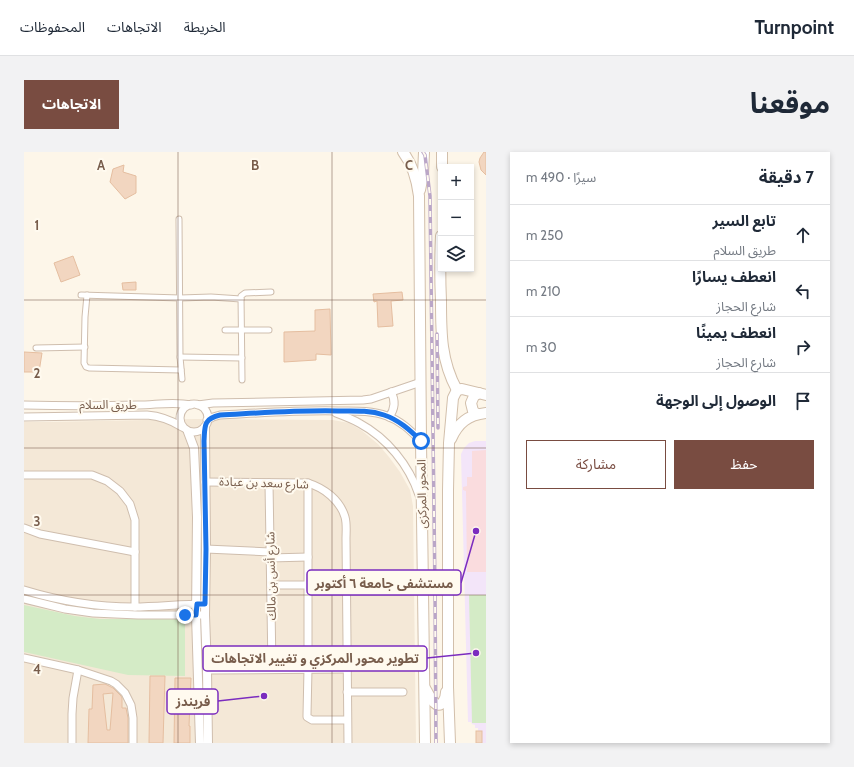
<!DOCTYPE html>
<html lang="ar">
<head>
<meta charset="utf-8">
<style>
	:root { --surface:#fff; --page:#f2f2f3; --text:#1f2937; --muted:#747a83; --line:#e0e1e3; --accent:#794c41 }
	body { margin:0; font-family:Cabin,"Noto Sans Arabic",sans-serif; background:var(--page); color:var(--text); direction:rtl }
	.controls { position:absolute; right:12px; top:12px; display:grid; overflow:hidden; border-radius:0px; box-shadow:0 2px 6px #0003 }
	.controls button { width:36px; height:36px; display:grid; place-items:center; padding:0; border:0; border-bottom:1px solid var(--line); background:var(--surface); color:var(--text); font:20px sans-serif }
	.stop { position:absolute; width:12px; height:12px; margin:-9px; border:3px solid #1a73e8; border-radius:50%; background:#fff }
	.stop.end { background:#1a73e8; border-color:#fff; box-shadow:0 1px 4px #0008 }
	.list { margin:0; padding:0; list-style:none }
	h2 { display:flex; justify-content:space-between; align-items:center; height:52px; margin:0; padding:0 16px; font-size:17px }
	h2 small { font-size:13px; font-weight:400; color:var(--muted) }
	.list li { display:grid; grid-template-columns:26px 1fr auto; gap:12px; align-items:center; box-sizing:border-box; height:56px; padding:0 16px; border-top:1px solid var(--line) }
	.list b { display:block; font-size:15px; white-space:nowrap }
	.list p { margin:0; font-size:13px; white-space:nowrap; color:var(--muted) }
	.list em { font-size:13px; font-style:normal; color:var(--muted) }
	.actions { display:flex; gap:8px; padding:12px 16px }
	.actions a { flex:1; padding:9px 0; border:1px solid var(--accent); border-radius:0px; text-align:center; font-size:14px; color:var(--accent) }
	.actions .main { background:var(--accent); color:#fff }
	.icon { flex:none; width:22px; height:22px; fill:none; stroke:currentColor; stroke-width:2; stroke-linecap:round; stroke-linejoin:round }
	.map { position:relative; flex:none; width:462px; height:591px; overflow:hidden; direction:ltr; border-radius:0px }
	header { display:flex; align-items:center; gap:24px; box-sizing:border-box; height:56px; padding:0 20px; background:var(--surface); border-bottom:1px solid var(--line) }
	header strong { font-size:19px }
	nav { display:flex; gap:22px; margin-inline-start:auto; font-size:14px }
	.intro { display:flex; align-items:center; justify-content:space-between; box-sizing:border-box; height:96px; padding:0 24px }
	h1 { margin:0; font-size:28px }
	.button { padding:10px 18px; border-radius:0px; background:var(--accent); color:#fff; font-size:14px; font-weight:700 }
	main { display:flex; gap:24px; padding:0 24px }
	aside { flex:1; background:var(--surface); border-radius:0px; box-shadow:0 2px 6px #0003 }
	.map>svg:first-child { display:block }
</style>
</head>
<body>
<header>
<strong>Turnpoint</strong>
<nav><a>الخريطة</a><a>الاتجاهات</a><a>المحفوظات</a></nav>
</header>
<div class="intro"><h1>موقعنا</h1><a class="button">الاتجاهات</a></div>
<main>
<aside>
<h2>7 دقيقة<small>سيرًا · 490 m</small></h2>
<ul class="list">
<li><svg class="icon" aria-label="ahead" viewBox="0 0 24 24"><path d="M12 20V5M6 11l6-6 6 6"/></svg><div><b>تابع السير</b><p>طريق السلام</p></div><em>250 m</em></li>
<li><svg class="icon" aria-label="left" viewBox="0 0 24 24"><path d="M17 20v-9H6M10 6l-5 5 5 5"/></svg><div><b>انعطف يسارًا</b><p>شارع الحجاز</p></div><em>210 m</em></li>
<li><svg class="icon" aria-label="right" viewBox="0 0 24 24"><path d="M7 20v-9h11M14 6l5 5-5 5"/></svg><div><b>انعطف يمينًا</b><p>شارع الحجاز</p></div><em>30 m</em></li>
<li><svg class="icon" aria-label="arrive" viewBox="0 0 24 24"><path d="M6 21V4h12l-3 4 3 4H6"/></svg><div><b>الوصول إلى الوجهة</b></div></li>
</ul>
<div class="actions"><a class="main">حفظ</a><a>مشاركة</a></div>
</aside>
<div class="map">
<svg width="462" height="591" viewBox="0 0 462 591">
	<rect width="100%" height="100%" fill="#fdf6e9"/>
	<path fill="#f4e8d7" d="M172,267l137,1 16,3 12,7 17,14 11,13 11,15 10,18 3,16 3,237h-392v-321h22z"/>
	<path fill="#f3e5f9" d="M451,289h11v302h-10v-12h2v-3h-3v-3l-3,-1 -1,-2h-3l-7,-268 3,-6 5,-5z"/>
	<path fill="#fadcde" d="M462,298v122h-19l-1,-81 -3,-1v-3l4,-1v-9h5v-26z"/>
	<g fill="#d4ebc6">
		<path d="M445,443h17v128h-14z"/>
		<path d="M0,453l51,11 25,3h85v57l-57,-1 -104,-23z"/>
	</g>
	<g fill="#f2d6c0" stroke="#e5bea0" fill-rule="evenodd">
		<path d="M460,0h2v23l-5,-5 -2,-8 1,-4z"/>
		<path d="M100,13l-1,7 13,4v17l-11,6 -15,-17 3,-13z"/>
		<path d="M49,104l7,19 -19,7 -7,-19z"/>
		<path d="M112,130v8h-13l-1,-7z"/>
		<path d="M378,140l1,8 -12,1 2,25 -15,1 -1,-26 -3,1 -1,-8z"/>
		<path d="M306,157l1,46 -15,-1v6l-32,2v-30l31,-1v-21z"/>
		<path d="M0,200l18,1 -3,19h-15z"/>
		<path d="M126,524h15l-2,67h-14z"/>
		<path d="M151,526h16l-2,48h1v17h-16z"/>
		<path d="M81,532l8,4 8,8 1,2v10h4l2,10v25h-40l1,-34h3l1,-24zM89,541l-3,37h-3l-4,-36z"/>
		<rect x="452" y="579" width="6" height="12"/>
	</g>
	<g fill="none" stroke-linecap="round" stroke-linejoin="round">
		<defs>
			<g id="pedestrian">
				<path d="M155,67l1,138 2,22"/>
				<path d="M57,143l99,3 31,-1 30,2"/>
				<path d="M63,143l-2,22 -1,46 2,4 3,1 92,2"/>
				<path d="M201,178h44"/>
				<path d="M12,196l49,-1"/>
				<path d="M156,205l62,1"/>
				<path d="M218,228l-1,-84 4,-3 26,-1"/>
			</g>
			<g id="minor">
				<circle cx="170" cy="266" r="14"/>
				<path d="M0,253c38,1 76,1 114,0 17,0 36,-4 53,0"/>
				<path d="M174,253l15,-2 150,-3 8,-1 50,-17"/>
				<path d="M312,261c8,3 16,6 23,10 28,15 50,42 60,72"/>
				<path d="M0,265l123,-2c13,1 24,5 35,12"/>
				<path d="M365,265c6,-8 7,-16 2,-25"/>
				<path d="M183,268l6,-3 7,-2c39,-2 79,-5 118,-4 16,0 33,-1 49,5 14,5 23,14 34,25"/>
				<path d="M0,323h68l15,6 13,10 10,13 5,16v87"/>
				<path d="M181,330l103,1c16,5 32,17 37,34 2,7 1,15 1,22l2,204"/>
				<path d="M245,331l3,186"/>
				<path d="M284,331v186l-1,46v2l5,3h35"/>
				<path d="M0,376l16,6 95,18"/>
				<path d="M182,397l64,3"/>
				<path d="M246,406l38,-1"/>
				<path d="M247,433h37"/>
				<path d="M0,438c36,11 73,17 110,17 23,0 47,-3 71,-3"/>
				<path d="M0,447l41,10 28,4 45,2h67"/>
				<path d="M0,506l54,12 33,11 5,3 9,9 6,12 2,13v25"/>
				<path d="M183,518l140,-1"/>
				<path d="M323,540h56"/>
				<path d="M48,591v-29l1,-16 5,-28"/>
			</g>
			<g id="tertiary">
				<path d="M181,275l1,122 -1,66 2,55 1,73"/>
				<path d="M164,280l6,16 3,69 -1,98 4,128"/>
			</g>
			<g id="secondary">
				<path d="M379,0c10,13 14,28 16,44l2,245 4,302"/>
				<path d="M418,15v-15"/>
				<path d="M396,38l3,-15 1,-23"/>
				<path d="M417,84c-1,22 -1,43 0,65 0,32 0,60 16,89"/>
				<path d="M433,238l5,-1 24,6"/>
				<path d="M453,262l-4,-3 -2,-8 3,-7 5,-3"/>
				<path d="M427,287c7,-16 17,-24 35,-26"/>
				<path d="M401,536c3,5 11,24 18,14 2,-3 3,-7 3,-10"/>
				<path d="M426,591l-2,-56v-197l1,-47 4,-45 4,-8"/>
			</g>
		</defs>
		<use href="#pedestrian" stroke="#cfbeae" stroke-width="7"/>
		<use href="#minor" stroke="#cfbeae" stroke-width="9"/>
		<use href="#tertiary" stroke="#cfbeae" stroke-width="10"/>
		<use href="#secondary" stroke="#d2bfab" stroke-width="12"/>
		<use href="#pedestrian" stroke="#fff" stroke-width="5"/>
		<use href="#minor" stroke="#fff" stroke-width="7"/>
		<use href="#tertiary" stroke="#fff" stroke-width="8"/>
		<use href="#secondary" stroke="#fff" stroke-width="10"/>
		<defs>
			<g id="rail">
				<path d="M399,0l2,3 5,41 5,394 1,153"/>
				<path d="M413,182l1,94"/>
			</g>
		</defs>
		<use href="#rail" stroke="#baa6c7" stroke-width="3.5"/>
		<use href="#rail" stroke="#fffaef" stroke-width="2" stroke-dasharray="6" stroke-linecap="butt"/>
	</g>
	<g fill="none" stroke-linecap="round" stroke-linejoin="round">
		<path stroke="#1a73e8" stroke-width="5" d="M161,463h11l1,-11h8l1,-55 -2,-108c1,-15 -1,-22 16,-26 39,-2 79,-5 118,-4 15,0 31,-1 46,4 15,5 26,15 37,26"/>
	</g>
	<path fill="none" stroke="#785d4c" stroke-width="1" stroke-opacity="0.55" d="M154,0v591M308,0v591M0,148h462M0,296h462M0,443h462"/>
	<g text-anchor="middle" stroke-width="4" stroke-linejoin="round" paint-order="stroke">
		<g font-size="12" fill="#785d4c" stroke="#fffaef">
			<text x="84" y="257">طريق السلام</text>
			<text transform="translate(240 331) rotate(2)" y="4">شارع سعد بن عبادة</text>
			<text transform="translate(398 342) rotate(-91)" y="4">المحور المركزى</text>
			<text transform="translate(247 424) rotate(-91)" y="4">شارع أنس بن مالك</text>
		</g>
	</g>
	<g font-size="13" text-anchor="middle" font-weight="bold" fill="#785d4c" stroke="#fffaef" stroke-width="4" stroke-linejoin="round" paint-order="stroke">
		<text x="77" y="18">A</text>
		<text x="231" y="18">B</text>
		<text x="385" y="18">C</text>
		<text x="13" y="78">1</text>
		<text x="13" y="226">2</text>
		<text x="13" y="374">3</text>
		<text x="13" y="522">4</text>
	</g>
	<path fill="none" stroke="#7b2cbf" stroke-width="1.5" d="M452 379L437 431M452 501L403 506M240 544L194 549"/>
	<g fill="#7b2cbf" stroke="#fffaef" stroke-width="1.5">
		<circle cx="452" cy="379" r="4"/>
		<circle cx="452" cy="501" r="4"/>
		<circle cx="240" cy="544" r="4"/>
	</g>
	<g fill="#fffaef" stroke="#7b2cbf" stroke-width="1.5">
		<rect x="283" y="418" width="154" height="25" rx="4"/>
		<rect x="179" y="494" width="224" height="25" rx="4"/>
		<rect x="143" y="537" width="51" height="25" rx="4"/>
	</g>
	<g font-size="13" text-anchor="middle" font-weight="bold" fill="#785d4c">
		<text x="360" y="436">مستشفى جامعة ٦ أكتوبر</text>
		<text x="291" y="511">تطوير محور المركزي و تغيير الاتجاهات</text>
		<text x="169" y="554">فريندز</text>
	</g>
</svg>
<div class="controls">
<button>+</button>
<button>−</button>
<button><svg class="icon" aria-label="layers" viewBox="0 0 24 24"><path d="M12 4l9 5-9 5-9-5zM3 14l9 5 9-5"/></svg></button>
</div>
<div class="stop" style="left:397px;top:289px"></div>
<div class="stop end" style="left:161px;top:463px"></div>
</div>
</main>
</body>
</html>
